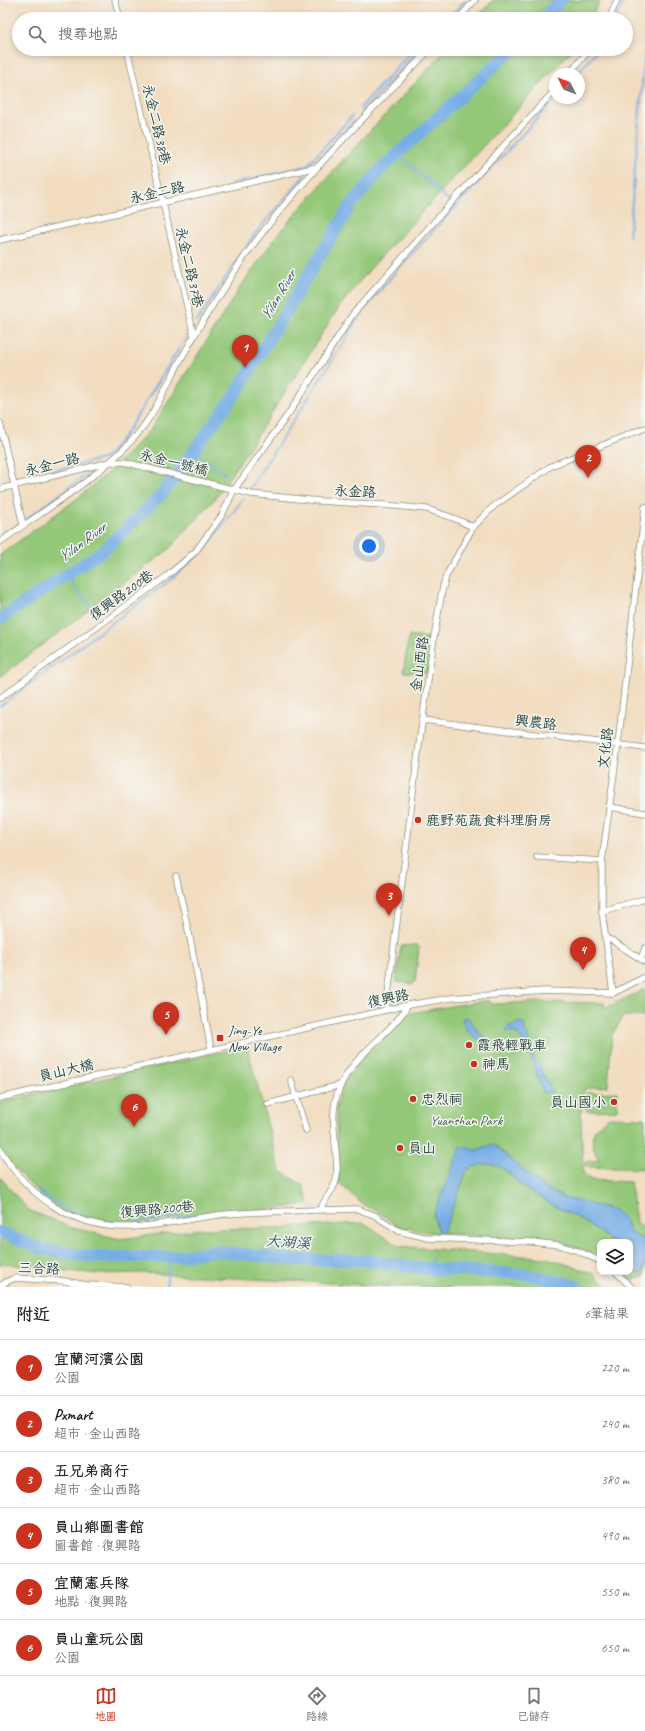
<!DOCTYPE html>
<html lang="zh-TW">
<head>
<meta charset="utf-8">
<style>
	:root { --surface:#fff; --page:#f6f6f6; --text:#202124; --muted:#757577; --line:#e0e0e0; --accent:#c8321e }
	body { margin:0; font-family:Caveat,"LXGW WenKai TC",sans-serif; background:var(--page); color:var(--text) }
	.controls { position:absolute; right:12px; bottom:12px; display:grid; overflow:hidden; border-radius:8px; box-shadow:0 2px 6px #0003 }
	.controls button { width:36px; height:36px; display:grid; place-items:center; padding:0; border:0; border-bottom:1px solid var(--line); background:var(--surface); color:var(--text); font:20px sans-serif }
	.compass { position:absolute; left:549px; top:68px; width:36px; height:36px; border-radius:50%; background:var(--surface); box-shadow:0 2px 6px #0003; rotate:312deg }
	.you { position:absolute; left:369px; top:546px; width:14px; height:14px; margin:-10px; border:3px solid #fff; border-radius:50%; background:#1a73e8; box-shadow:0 0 0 6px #1a73e833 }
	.badge { display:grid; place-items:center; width:26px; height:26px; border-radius:50%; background:var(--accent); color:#fff; font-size:13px; font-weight:700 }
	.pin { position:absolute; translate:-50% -33px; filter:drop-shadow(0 1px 2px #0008) }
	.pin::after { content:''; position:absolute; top:21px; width:14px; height:12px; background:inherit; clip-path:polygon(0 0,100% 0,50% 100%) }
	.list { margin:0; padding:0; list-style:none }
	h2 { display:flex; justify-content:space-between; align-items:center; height:52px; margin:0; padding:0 16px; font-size:17px }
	h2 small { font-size:13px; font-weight:400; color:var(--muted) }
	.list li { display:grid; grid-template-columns:26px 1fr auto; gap:12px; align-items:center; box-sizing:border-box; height:56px; padding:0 16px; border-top:1px solid var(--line) }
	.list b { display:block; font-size:15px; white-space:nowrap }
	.list p { margin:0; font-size:13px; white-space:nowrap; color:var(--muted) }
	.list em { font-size:13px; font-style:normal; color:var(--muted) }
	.icon { flex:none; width:22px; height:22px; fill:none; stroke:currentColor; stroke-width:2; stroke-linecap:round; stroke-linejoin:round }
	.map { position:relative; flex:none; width:645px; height:1287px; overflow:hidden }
	.search { position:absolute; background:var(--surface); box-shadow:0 2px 6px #0003; left:12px; right:12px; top:12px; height:44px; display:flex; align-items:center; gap:10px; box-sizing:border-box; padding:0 14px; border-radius:22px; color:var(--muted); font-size:15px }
	.sheet { height:388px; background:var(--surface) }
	nav { display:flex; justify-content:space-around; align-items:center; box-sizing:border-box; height:56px; border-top:1px solid var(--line); background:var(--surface); font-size:11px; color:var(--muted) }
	nav a { display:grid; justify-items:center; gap:2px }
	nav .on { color:var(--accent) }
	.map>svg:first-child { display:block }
</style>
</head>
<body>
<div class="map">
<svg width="645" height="1287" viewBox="0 0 645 1287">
	<rect width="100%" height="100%" fill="#f6f6f2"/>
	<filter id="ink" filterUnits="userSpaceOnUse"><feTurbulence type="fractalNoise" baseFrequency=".025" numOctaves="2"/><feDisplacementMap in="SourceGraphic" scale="8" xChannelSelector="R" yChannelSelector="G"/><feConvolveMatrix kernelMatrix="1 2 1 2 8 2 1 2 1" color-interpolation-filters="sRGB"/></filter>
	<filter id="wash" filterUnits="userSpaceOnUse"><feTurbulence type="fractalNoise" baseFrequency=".012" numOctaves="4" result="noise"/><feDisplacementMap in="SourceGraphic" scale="16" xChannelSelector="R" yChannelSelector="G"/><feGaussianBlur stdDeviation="0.9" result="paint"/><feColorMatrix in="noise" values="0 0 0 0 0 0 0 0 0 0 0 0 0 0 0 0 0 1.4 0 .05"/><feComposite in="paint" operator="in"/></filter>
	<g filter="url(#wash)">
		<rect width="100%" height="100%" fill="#f2ddc0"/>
		<g fill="#94c879" stroke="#5a8256">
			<path d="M493,0h107l-9,19h-116z"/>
			<path d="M447,49h126l-204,221 -30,37 -91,143 -34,50 -46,50 -168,127v-122l78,-57 33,-28 40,-41 90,-143 37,-52 63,-72z"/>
			<path d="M409,636l23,2 -4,35 -25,-1z"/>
			<path d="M416,945l3,2 -4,35 -2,2 -17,-2 5,-36z"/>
			<path d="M645,989v27h-21l-12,19 -4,51 -24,3 -3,26 2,58 8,7 39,2 6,39 9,9v46l-16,5 -9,-9h10v-30h-30v15l-26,-11 -31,-6 -117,-8 -29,-6 -20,-15 -14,-6 -25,-23 -2,-73 2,-11 5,-13 16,-23 50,-49 80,-13 2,4 48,-2 65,1 1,5z"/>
			<path d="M247,1046l33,125 23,14 6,18 -21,4 -165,17 -29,-4 -29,-8 -18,-9 -47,-51v-50z"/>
			<path d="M617,1092v18l-31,1v-18z"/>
			<path d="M609,1117l36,1v51l-60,-2v-5l14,-2c-11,-19 -9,-30 10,-43z"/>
			<path d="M0,1177l28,33 44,18 48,11 81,-10 72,-1 91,-5 35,23 148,12 46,15 15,14h-208l-258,-14 -44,1 -70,-7 -24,-4 -4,2z"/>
		</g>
		<g fill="#76ade5" stroke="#4a758c">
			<path d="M464,1017l4,1 12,16 8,5v2l-2,2c-12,-6 -20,-10 -24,-24z"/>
			<path d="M521,1022l4,3 -1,5 4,5c0,9 5,25 12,31 2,9 8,16 12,25l-9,2 -15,-45 -10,-13 -6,-4 -5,1 -1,-3 1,-2z"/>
			<path d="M493,1144l49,42 22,12 51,12 10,10 5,13 15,7v27l-4,7c-13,-7 -11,-19 -11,-32h-18c-24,-23 -59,-34 -86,-53 -11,-8 -19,-21 -32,-24 -10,-3 -19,1 -27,5l-23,61 -3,3 -2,-1 -6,-17 28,-70 16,4z"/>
		</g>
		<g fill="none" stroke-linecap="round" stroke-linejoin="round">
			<g stroke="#76ade5" stroke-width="2">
				<path d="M449,17l17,-17"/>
				<path d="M615,19l10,-19"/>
				<path d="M577,74l21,-25"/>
				<path d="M360,108l54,-59"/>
				<path d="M362,112l58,-63"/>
				<path d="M398,154l58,53"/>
				<path d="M316,163l38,-42"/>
				<path d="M231,184l76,-18 45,-50"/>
				<path d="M629,236l16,-185"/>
				<path d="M196,323l58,-88 51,-60"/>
				<path d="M198,454l29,21"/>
				<path d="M106,458l21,-26 61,-98"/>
				<path d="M19,479l87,-21"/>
				<path d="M0,486l9,-3"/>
				<path d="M249,490l86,-134 25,-41 37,-45 159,-172"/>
				<path d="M27,519l68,-51"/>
				<path d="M0,538l18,-12"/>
				<path d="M65,575l26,32"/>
				<path d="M0,706l170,-126 33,-29 41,-53"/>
				<path d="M36,1189c22,18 55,34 83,34 35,1 69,-9 104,-11"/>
				<path d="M309,1208l7,-1"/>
				<path d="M429,1269l4,-11"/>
				<path d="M166,1287l4,-30"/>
			</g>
			<g stroke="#76ade5" stroke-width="12">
				<path d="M542,19l19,-19"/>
				<path d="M0,619l104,-69 59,-57 75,-103 113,-185 32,-38 130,-118"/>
				<path d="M0,1232l41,17 54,8h75l45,-6 81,9h67l66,9 95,5 50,11 3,2"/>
			</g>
		</g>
	</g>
	<g filter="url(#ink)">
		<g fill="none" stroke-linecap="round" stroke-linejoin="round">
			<defs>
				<g id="minor">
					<path d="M115,0l5,19"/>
					<path d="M458,19l17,-19"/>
					<path d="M609,19l8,-19"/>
					<path d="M127,49l67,287"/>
					<path d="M569,74l21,-25"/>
					<path d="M0,240l317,-73"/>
					<path d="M0,423l23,102"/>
					<path d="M0,489l110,-27h14l127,32 68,7 65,4 43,4 29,10 17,8"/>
					<path d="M0,542c44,-32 100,-65 136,-106 19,-23 31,-51 45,-77 21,-38 44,-75 69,-110 53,-72 118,-135 180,-200"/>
					<path d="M0,698l167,-122 28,-24 27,-37 12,-25 55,-77 64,-99 87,-99 115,-125"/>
					<path d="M423,720l222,28"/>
					<path d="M610,807l35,6"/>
					<path d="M537,857l65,4"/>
					<path d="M176,876l14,62 21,111"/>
					<path d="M602,911l43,-12"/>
					<path d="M605,938l8,3 32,21"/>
					<path d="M641,959l4,-11"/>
					<path d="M613,993l-11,-82v-50l16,-117 27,-237"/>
					<path d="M386,1010l33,-265 15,-108 8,-46 4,-15 27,-49 21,-21 57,-40 94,-38"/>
					<path d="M291,1080l15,50"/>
					<path d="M0,1098l408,-93 43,-7 94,-7 68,2 32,-16"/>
					<path d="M268,1104l72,-19"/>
					<path d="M0,1149c28,48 74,80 131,78 32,-1 64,-10 96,-13 43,-3 87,-4 130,-5l17,6 25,16 29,7 104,4 27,3 19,6 22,10"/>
					<path d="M320,1210c5,-13 16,-21 17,-35 1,-29 -10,-60 3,-88 14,-34 50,-51 68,-82"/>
					<path d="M616,1272l15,15"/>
					<path d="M0,1286l6,-4 9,-4 49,3 23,4 40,2"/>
				</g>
			</defs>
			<use href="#minor" stroke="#888d7a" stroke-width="7"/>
			<use href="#minor" stroke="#fff" stroke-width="5.5"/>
		</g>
	</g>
	<g fill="#c8321e" stroke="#f6f6f2" stroke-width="1.5">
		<circle cx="418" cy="820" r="4"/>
		<rect x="216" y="1034" width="8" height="8" rx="2"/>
		<circle cx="469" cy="1045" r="4"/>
		<circle cx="474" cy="1064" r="4"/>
		<circle cx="413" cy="1099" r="4"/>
		<circle cx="614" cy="1102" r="4"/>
		<circle cx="400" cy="1148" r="4"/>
	</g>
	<g text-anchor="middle" stroke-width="3" stroke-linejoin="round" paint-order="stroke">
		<g font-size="14" fill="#1f3d34" stroke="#f6f6f2">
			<text transform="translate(157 124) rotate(77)" y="5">永金二路38巷</text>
			<text transform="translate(157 192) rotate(-13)" y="5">永金二路</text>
			<text transform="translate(190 267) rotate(77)" y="5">永金二路37巷</text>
			<text transform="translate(174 462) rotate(14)" y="5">永金一號橋</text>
			<text transform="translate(52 464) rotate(-14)" y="5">永金一路</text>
			<text transform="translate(355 491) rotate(3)" y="5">永金路</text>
			<text transform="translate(121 595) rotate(-36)" y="5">復興路200巷</text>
			<text transform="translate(419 664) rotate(-82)" y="5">金山西路</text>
			<text transform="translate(536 722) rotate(7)" y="5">興農路</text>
			<text transform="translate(605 748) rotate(-83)" y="5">文化路</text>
			<text transform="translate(388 998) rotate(-12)" y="5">復興路</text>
			<text transform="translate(66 1070) rotate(-13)" y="5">員山大橋</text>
			<text transform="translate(157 1209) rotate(-5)" y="5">復興路200巷</text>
			<text transform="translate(39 1268) rotate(2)" y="5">三合路</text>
		</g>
		<g font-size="14" fill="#1f3d34" stroke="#f6f6f2" text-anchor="start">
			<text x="426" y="825">鹿野苑蔬食料理廚房</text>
			<text x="228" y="1035">Jing-Ye<tspan x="228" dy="16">New Village</tspan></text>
			<text x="477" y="1050">霞飛輕戰車</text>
			<text x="482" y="1069">神馬</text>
			<text x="421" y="1104">忠烈祠</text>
			<text x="606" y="1107" text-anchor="end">員山國小</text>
			<text x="408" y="1153">員山</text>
		</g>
		<g font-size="14" fill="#3c6045" stroke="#f6f6f2">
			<text x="466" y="1125">Yuanshan Park</text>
		</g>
		<g font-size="15" font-style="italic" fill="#355960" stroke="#f6f6f2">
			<text transform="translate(278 295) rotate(-59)" y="5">Yilan River</text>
			<text transform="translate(82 542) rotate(-37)" y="5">Yilan River</text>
			<text transform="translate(288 1242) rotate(4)" y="5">大湖溪</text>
		</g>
	</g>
</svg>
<div class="controls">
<button><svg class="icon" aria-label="layers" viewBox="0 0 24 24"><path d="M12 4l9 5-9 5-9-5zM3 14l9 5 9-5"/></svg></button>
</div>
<svg class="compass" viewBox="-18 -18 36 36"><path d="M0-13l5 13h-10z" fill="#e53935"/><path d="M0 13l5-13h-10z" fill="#757577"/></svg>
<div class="you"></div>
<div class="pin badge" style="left:245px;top:368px">1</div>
<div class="pin badge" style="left:588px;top:478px">2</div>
<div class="pin badge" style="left:389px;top:916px">3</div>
<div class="pin badge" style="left:583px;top:970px">4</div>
<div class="pin badge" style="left:166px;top:1035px">5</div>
<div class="pin badge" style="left:134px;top:1127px">6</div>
<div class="search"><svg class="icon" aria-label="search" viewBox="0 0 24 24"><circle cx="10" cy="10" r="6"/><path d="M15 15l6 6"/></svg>搜尋地點</div>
</div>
<section class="sheet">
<h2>附近<small>6筆結果</small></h2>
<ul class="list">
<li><span class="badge">1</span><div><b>宜蘭河濱公園</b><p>公園</p></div><em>220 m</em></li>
<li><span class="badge">2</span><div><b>Pxmart</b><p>超市 · 金山西路</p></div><em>240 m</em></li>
<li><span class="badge">3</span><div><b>五兄弟商行</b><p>超市 · 金山西路</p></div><em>380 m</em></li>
<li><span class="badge">4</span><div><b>員山鄉圖書館</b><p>圖書館 · 復興路</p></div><em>490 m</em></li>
<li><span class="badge">5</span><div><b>宜蘭憲兵隊</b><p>地點 · 復興路</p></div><em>550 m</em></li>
<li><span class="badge">6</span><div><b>員山童玩公園</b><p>公園</p></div><em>650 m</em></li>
</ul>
</section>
<nav>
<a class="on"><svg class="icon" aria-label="map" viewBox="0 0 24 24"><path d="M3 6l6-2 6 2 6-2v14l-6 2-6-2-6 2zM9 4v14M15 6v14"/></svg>地圖</a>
<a><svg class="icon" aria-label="directions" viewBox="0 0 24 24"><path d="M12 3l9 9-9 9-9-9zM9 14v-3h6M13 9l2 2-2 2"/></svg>路線</a>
<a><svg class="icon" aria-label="saved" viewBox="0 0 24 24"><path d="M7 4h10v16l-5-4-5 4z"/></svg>已儲存</a>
</nav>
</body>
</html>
